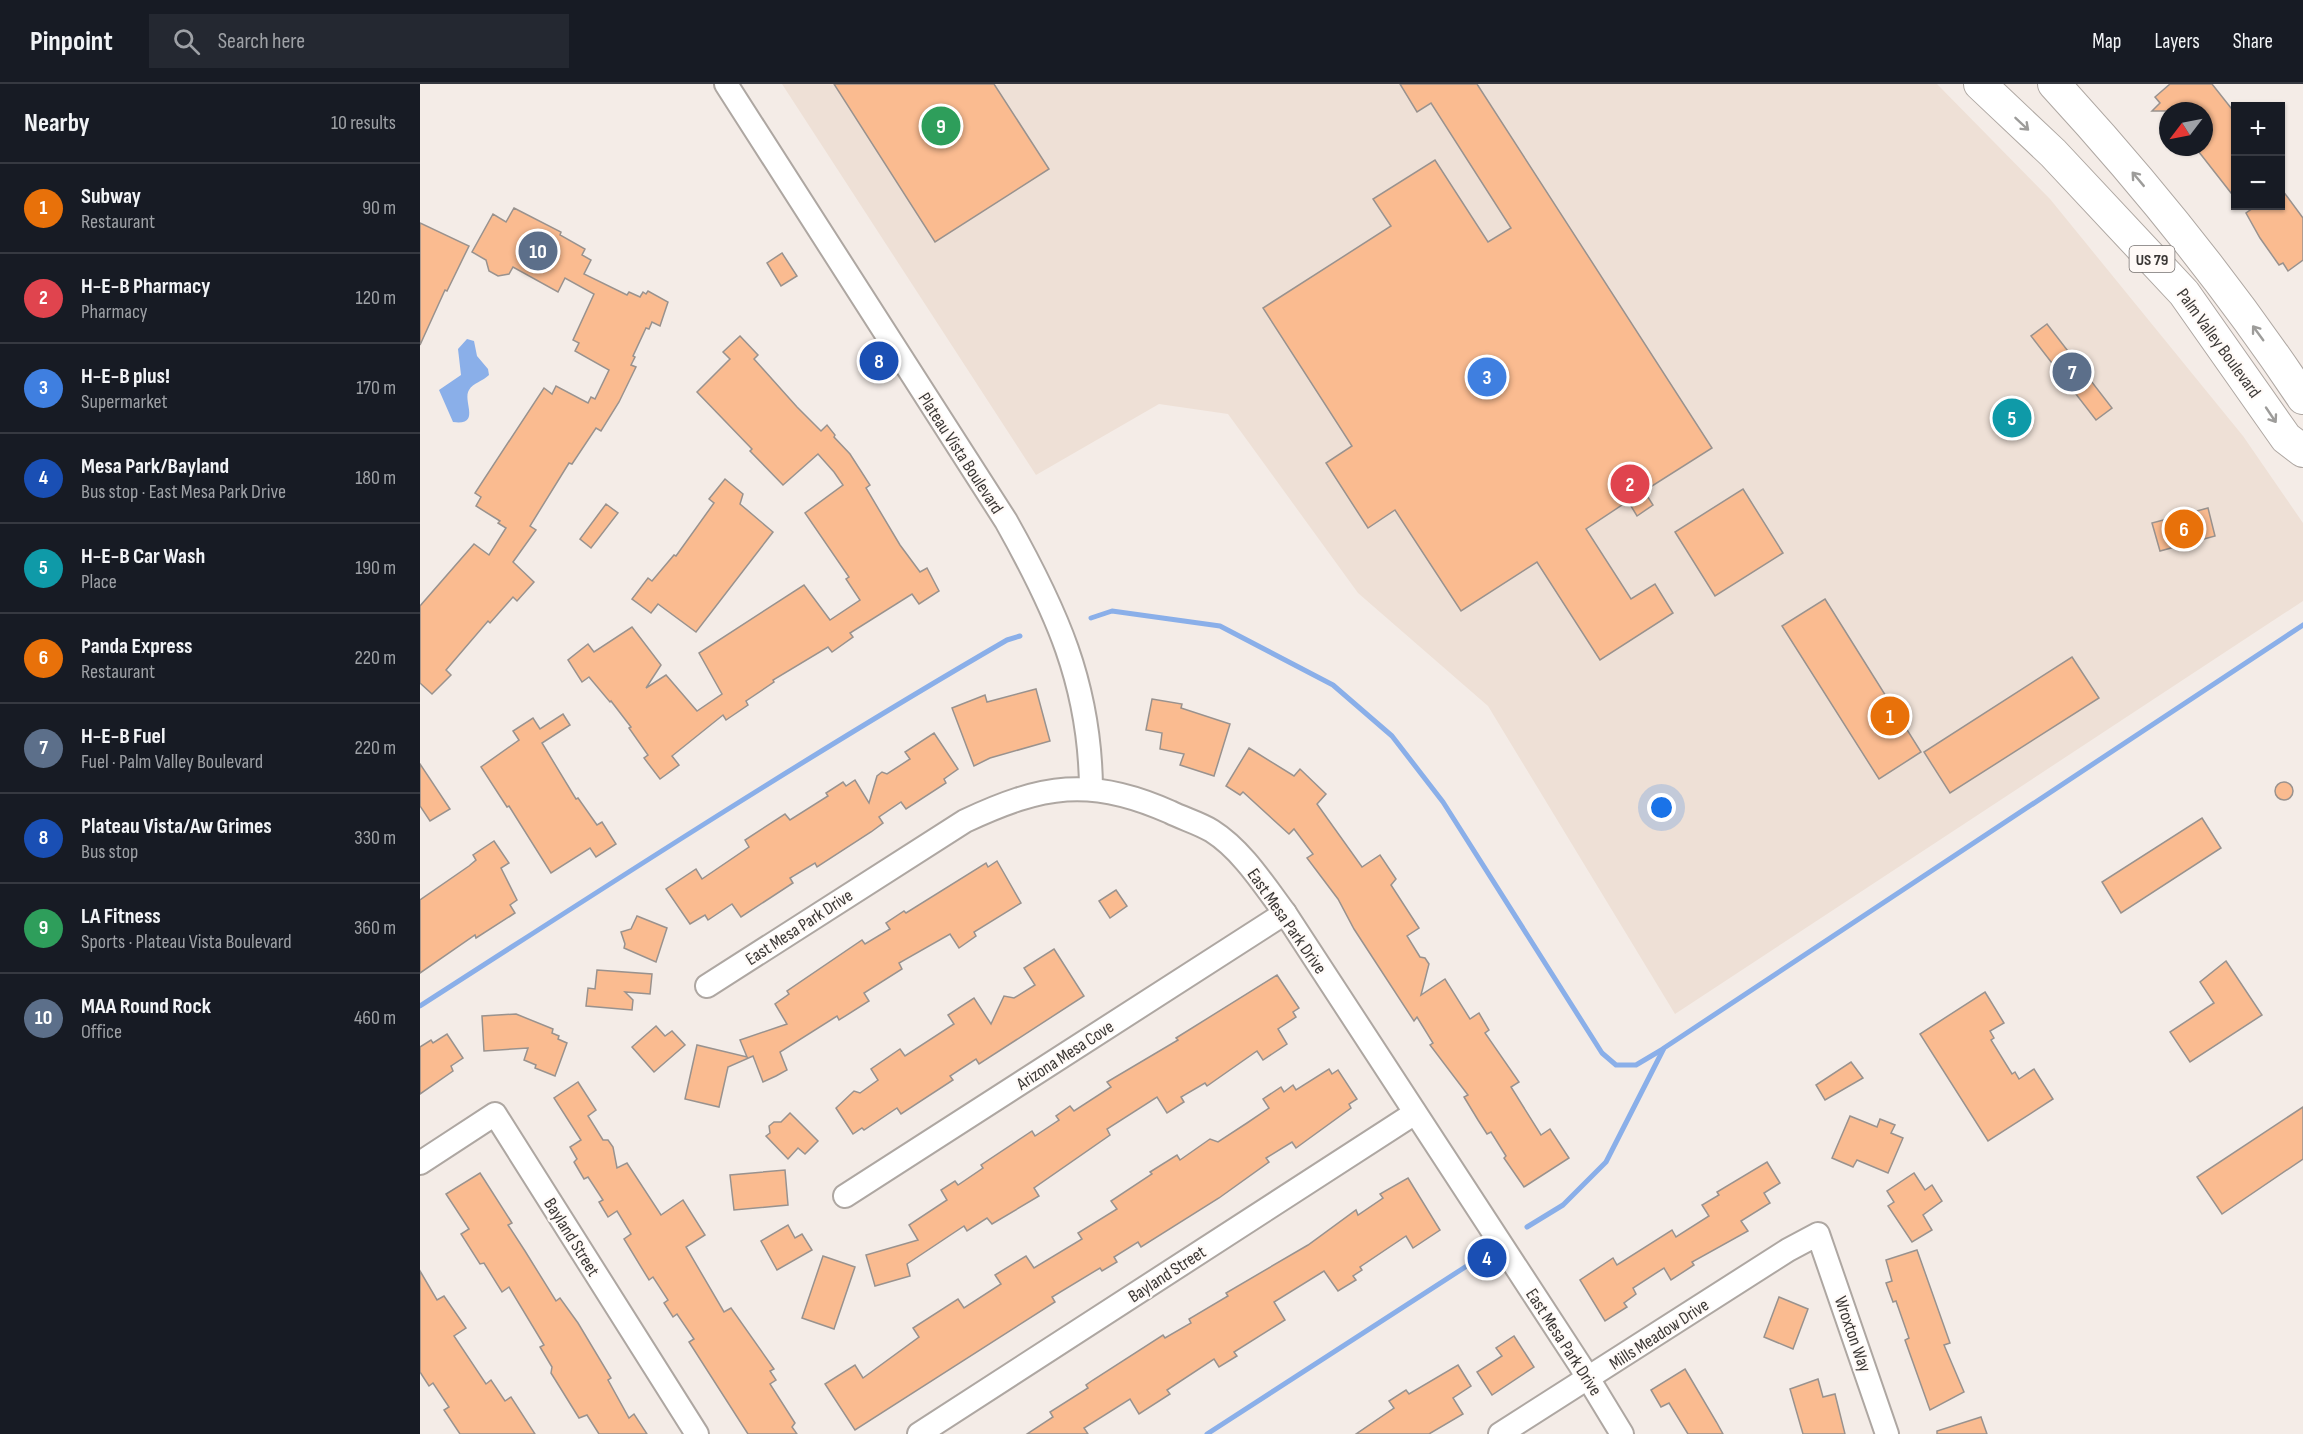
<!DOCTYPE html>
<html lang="en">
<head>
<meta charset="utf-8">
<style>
	:root { --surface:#171b24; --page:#242831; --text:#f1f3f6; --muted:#9ea1a6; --line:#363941; --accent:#7d68e3 }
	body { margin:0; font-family:"Sofia Sans Condensed",sans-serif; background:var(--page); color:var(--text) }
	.controls { position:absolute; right:18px; top:18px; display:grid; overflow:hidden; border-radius:0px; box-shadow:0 2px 4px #0004 }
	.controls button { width:54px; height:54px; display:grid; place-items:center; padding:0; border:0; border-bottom:2px solid var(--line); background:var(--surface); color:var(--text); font:30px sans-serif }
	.compass { position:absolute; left:1739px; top:18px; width:54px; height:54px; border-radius:50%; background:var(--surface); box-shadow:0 2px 4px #0004; rotate:238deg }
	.you { position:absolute; left:1242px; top:724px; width:21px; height:21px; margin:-15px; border:4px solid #fff; border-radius:50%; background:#1a73e8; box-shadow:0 0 0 9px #1a73e833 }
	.badge { display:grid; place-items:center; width:39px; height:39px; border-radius:50%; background:var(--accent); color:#fff; font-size:20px; font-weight:700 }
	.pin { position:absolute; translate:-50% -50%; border:3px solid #fff; box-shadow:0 2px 6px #0006 }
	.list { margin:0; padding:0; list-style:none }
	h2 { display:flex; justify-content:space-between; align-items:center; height:78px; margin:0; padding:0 24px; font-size:26px }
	h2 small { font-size:20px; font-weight:400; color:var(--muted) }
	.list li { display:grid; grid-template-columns:39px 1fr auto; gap:18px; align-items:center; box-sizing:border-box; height:90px; padding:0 24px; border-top:2px solid var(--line) }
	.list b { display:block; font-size:22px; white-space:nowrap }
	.list p { margin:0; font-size:20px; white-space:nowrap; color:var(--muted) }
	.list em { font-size:20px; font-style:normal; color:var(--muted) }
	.icon { flex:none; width:33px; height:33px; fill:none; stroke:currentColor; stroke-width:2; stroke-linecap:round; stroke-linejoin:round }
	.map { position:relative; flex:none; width:1883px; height:1350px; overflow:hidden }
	header { display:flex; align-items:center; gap:36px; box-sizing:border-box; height:84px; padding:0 30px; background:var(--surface); border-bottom:2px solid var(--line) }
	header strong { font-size:28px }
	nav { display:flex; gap:33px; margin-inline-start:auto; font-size:21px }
	.search { width:420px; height:54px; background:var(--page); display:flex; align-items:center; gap:15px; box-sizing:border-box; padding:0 21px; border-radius:0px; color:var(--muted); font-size:22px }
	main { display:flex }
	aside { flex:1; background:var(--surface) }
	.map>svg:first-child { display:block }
</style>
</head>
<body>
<header>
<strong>Pinpoint</strong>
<div class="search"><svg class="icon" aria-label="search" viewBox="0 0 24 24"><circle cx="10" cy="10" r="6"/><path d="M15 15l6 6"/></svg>Search here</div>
<nav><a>Map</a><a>Layers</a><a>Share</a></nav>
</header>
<main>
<aside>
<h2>Nearby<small>10 results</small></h2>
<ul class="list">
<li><span class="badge" style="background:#e8710a">1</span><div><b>Subway</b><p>Restaurant</p></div><em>90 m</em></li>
<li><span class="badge" style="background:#e0444e">2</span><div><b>H-E-B Pharmacy</b><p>Pharmacy</p></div><em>120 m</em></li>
<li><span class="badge" style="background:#3f7fe0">3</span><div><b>H-E-B plus!</b><p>Supermarket</p></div><em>170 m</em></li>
<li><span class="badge" style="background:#1a4fb4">4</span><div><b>Mesa Park/Bayland</b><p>Bus stop · East Mesa Park Drive</p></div><em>180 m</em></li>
<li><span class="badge" style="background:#0f9aa8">5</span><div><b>H-E-B Car Wash</b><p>Place</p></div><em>190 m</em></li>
<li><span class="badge" style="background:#e8710a">6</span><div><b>Panda Express</b><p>Restaurant</p></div><em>220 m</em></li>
<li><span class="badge" style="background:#5c6f8a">7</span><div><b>H-E-B Fuel</b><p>Fuel · Palm Valley Boulevard</p></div><em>220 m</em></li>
<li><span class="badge" style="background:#1a4fb4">8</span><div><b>Plateau Vista/Aw Grimes</b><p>Bus stop</p></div><em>330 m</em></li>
<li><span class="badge" style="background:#2e9e5b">9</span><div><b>LA Fitness</b><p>Sports · Plateau Vista Boulevard</p></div><em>360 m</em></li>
<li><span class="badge" style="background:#5c6f8a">10</span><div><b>MAA Round Rock</b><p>Office</p></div><em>460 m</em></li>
</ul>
</aside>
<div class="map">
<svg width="1883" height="1350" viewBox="0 0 1883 1350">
	<rect width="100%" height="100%" fill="#f4ece7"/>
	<path fill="#eee0d6" d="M362,0h1155l113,115 193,237 60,87v78l-628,413 -187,-308 -130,-113 -130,-179 -69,-10 -123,71z"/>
	<path fill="#8aafe9" d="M47,255l7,2 3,15 11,13 1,6c-6,6 -16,8 -20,15 -7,11 13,36 -16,32l-14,-32 22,-15 -3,-26z"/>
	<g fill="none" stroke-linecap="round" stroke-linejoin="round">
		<g stroke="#8aafe9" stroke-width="5">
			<path d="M671,534l21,-7 108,15 113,59 59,51 51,66 159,251 14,12h20l27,-16"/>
			<path d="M0,922c194,-125 387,-250 587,-366l13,-4"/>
			<path d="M1107,1143l36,-22 43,-43 58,-114 639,-423"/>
			<path d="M787,1350l269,-174"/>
		</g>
	</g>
	<g fill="#fabb90" stroke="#99928e" stroke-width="1.5">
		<path d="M414,0h160l55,85 -114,73z"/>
		<path d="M980,0h77l235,364 -68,43 9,14 -16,11 -9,-15 -42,28 45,70 24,-15 18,29 -73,47 -63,-98 -76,49 -66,-101 -27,18 -42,-65 26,-17 -89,-138 128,-82 -18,-27 62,-39 53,82 23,-14 -80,-125 -14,9z"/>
		<path d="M1750,0h42l23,29v85l-40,-51h9v-36h-52l8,-8 -5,-6z"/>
		<path d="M1860,103l23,31v42l-15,11 -5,-8 -4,2 -19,-27 -14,-25 10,-7h24z"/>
		<path d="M94,124l47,24 -1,3 25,14 -3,6 9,5 -7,14 43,21 2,-3 11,5 3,-5 3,2 2,-3 20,11 -8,24 -8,-4 -3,7 -3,-1 -13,28 2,1 -4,8 5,2 -17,35 -18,29 -5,-3 -24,36 -3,-1 -39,63 6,4 -23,32 21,20 -17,19 -4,-4 -23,26 -2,-2 -42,49 5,5 -19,19 -12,-11v-77l54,-62 15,11 17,-27 -8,-5 2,-2 -24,-15 5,-9 -6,-4 69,-105 8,6 4,-8 32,17 3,-6 4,2 14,-29 -34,-19 4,-8 -6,-3 21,-46 -29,-16 -7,14 -45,-25 -4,7 -11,2 -9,-5 -3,-11 -14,-8 21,-38 13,8z"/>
		<path d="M0,139l49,23 -22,45 -2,-1 -25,55z"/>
		<path d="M362,169l15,23 -16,10 -14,-23z"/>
		<path d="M1627,240l65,84 -16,12 -65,-84z"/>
		<path d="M320,252l18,19 -4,4 43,48 24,24 6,-6 8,10 -1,2 16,17 20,31 -4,3 34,57 20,27 7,-4 12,23 -20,13 -7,-10 -62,39 3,4 -21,15 -4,-5 -55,33 1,2 -28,19 2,4 -22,15 -3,-5 -51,41 7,9 -19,14 -16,-21 4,-3 -19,-27 2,-1 -20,-26 -1,1 -21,-25 -7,5 -14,-22 20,-16 6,8 38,-25 29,38 -15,23 20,-13 31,36 25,-17 -23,-41 105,-68 26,35 30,-20 -14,-21 3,-2 -44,-64 38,-28 -9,-13 -16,-18 -35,31 -33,-34 2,-2 -55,-57 33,-33 -7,-7z"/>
		<path d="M1588,314l22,29 -14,11 -23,-29z"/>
		<path d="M305,395l18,15 -3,10 33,28 -77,100 -38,-28 -7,9 -19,-14 16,-21 4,3 22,-26 2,1 38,-53 -5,-4z"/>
		<path d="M1323,405l40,64 -68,43 -40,-64z"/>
		<path d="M186,420l12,9 -27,35 -11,-9z"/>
		<path d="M1788,424l7,28 -55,15 -8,-28z"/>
		<path d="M1405,515l96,153 -42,27 -97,-153z"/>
		<path d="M1652,573l27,41 -149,95 -26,-41z"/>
		<path d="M616,605l14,52 -60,17 -16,8 -22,-58 33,-13 2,7z"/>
		<path d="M732,615l30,5 -1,4 49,16 -16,52 -34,-11 4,-11 -24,-5 2,-16 -16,-3z"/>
		<path d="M143,630l7,11 -28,18 34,56 2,-1 19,27 5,-3 14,22 -20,13 -6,-9 -39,25 -42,-67 -2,1 -26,-40 38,-27 -6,-9 20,-13 7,11z"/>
		<path d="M514,649l24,36 -14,10 2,4 -40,26 -5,-7 -22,15 4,6 -12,9 -54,35 -2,-4 -25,15 3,5 -52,34 -9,-13 -24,16 -3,-5 -15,9 -24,-35 30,-20 6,10 47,-32 -4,-7 40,-26 5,6 38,-24 -2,-3 17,-11 3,4 9,-6 14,23 8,-27 5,-4 5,2 23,-15 -5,-7z"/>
		<path d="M829,664l45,28 6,-7 26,25 -9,10 45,63 18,-12 16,24 -5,6 28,43 -12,8 13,21 5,1 4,6 -8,31 24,-16 25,40 9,-6 10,17 -4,3 34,49 -8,5 30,48 9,-6 19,29 -45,29 -20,-29 2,-2 -15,-24 -4,2 -9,-14 -14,-23 4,-2 -38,-50 3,-2 -16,-26 -3,4 -60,-92 -16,-30 -31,-41 6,-4 -19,-25 -5,5 -46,-42 -3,3 -14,-9z"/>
		<path d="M0,680l30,45 -20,12 -10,-15z"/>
		<circle cx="1864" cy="707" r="9"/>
		<path d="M1782,734l19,30 -100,65 -19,-31z"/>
		<path d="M74,757l15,22 -8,5 16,32 -7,5 5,8 -39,25 -1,-3 -55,38v-73l49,-34 7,-6 -3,-5z"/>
		<path d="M577,777l24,42 -47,29 2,4 -17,12 -9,-14 -51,29 3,6 -38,24 5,8 -30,19 -2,-4 -57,36 7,18 -11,6 -13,6 -10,-26 -25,11 -9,40 -34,-8 12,-54 50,12 -7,-17 47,-16 -12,-20 14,-10 -2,-3 75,-51 3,4 25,-15 -4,-6 18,-12 2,2 80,-50 2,4z"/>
		<path d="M696,806l11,16 -17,12 -11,-17z"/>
		<path d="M217,832l30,12 -11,34 -32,-14 1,-4 -4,-12 10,-3z"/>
		<path d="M634,865l30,47 -105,68 -3,-5 -26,17 3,4 -52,34 -4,-6 -33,22 -2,-2 -9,6 -17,-26 18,-17 6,2 18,-13 -7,-11 29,-20 5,7 49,-32 -6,-9 26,-17 17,26 13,-28 10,2 21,-13 -11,-17z"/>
		<path d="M1806,877l36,54 -72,47 -20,-30 44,-29 -14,-21z"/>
		<path d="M177,886l55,4 -2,20 -25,-2 8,8 -1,10 -46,-4 2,-18 7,1z"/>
		<path d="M857,891l22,33 -6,4 3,5 -18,12 9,15 -24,16 -6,-9 -50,35 -2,-3 -24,14 3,5 -17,11 -10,-16 -50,32 3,6 -76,53 5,8 -47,28 -5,-6 -20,13 -3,-5 -57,38 3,12 -35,10 -9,-31 52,-15 -9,-15 38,-25 -6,-10 14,-9 3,4 25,-17 -2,-3 51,-34 3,5 24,-16 -3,-4 14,-10 4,5 37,-24 -4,-5 71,-42 -2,-2z"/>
		<path d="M1565,908l19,31 -14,8 4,7 -3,2 21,34 3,-2 4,7 15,-10 19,30 -65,42 -68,-107z"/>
		<path d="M96,930l37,15 -1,4 7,3 -1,3 9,4 -12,33 -20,-8 1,-3 -12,-5 4,-12 -44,3 -2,-35z"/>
		<path d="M236,942l9,10 7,-5 13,14 -31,27 -22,-25z"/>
		<path d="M27,950l16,24 -12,8 2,5 -33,23v-47l11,-7 2,3z"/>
		<path d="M1431,978l12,16 -38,22 -9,-15z"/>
		<path d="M909,985l3,5 6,-4 19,29 -8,5 2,4 -55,40 -4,-6 -26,16 3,4 -50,36 -78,49 -3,-5 -24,15 3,5 -15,9 -2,-3 -48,29 3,5 -200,128 -30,-46 30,-19 8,13 56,-41 -6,-9 45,-29 6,9 37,-24 -6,-9 31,-19 8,12 48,-29 -4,-6 39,-24 -6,-8 41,-27 -2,-2 27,-17 3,5 30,-21 8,3 29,-19 22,-15 -6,-9 18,-12 3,5 9,-7 3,5z"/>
		<path d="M158,998l18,28 -8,6 15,24h5l5,7 4,21 10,-5 34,52 22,-15 22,35 -19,12 38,65 7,-4 43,61 -4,2 6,9 -6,4 25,39 -3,4 5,7h-49l-59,-92 5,-3 -17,-25 -4,3 -9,-14 4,-3 -15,-23 -4,3 -25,-41 7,-5 -14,-23 -9,6 -9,-15 4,-2 -15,-23 -4,2 -10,-17 3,-3 -7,-12 11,-7 -27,-42z"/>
		<path d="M1883,1023v52l-81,55 -25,-37z"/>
		<path d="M370,1029l28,28 -13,13 -7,-6 -10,11 -22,-23 4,-3 -1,-7 5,-4h7z"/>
		<path d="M1430,1032l27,11 3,-8 15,6 -4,8 12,5 -15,35 -31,-13 -4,7 -21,-9z"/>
		<path d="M1347,1078l13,21 -16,10 6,10 -29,18 7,10 -56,31 2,3 -23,15 -7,-12 -31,20 3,6 -12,9 3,4 -22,14 -25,-41 33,-22 4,7 55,-35 4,7 33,-21 -7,-11 17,-10 -2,-3z"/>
		<path d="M365,1086l3,35 -54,5 -4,-35z"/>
		<path d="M60,1089l32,50 -4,2 17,26 31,50 4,-3 18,25 33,55 -3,2 21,38 5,-4 13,20h-48l-12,-19 -8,3 -28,-45 1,-6 -12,-20 4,-2 -35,-58 -7,5 -18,-29 -4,1 -19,-30 8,-5 -23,-35z"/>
		<path d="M1494,1089l11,17 7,-5 10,16 -19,14 9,15 -20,12 -24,-36 6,-4 -7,-11z"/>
		<path d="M988,1094l32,52 -27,18 -7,-12 -46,31 2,3 -9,6 3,4 -18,11 -14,-20 -50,31 11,18 -51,32 3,4 -18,11 -5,-8 -47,31 3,4 -31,20 -9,-15 -46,29 4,6h-61l26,-17 -3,-5 38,-24 -2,-3 7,-5 70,-45 2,3 26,-15 -2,-4 39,-23 -2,-3 82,-48 48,-35 2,5 25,-17 -3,-4z"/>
		<path d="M368,1141l7,13 7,-4 10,16 -35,20 -16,-29z"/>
		<path d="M1497,1166l33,93 -6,2 20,47 -34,18 -25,-70 4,-2 -13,-37 -3,1 -7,-19 6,-2 -6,-21z"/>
		<path d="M403,1172l32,11 -21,62 -32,-11z"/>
		<path d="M0,1187l17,29 7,-4 22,32 -12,8 32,48 5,-4 14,21 6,-4 24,37h-75l-16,-24 5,-3 -16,-24 -4,3 -9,-14z"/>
		<path d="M1359,1213l29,12 -15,40 -29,-12z"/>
		<path d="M1094,1252l20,31 -42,28 -15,-23 25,-16 -6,-8z"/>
		<path d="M1038,1281l13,21 -18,12 10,16 -34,20h-73l38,-26 -5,-7 17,-11 3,4z"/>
		<path d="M1265,1285l32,54 6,11h-35l-19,-31 -8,4 -10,-17z"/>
		<path d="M1398,1295l5,18 12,-3 10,40h-42l-13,-45z"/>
		<path d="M1561,1333l6,17h-50v-3z"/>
	</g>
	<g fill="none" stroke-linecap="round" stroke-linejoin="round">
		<defs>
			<g id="minor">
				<path d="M306,0l280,437c50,89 84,163 85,267"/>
				<path d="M287,902l258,-165c77,-36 125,-45 205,-9 14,7 29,11 42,19 30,19 52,54 73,82l295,452 42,69"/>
				<path d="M0,1079l75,-49 202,320"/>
				<path d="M425,1112l440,-283"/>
				<path d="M499,1350l496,-321"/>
				<path d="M1080,1350l288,-184 30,-16 69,200"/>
			</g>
			<g id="highway">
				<path d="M1560,0l73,69 131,140 102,145 17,13"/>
				<path d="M1634,0c91,99 175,203 249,314"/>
			</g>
		</defs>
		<use href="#minor" stroke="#aea7a2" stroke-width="26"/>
		<use href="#highway" stroke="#aea7a2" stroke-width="34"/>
		<use href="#minor" stroke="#fff" stroke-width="22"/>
		<use href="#highway" stroke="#fff" stroke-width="32"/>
	</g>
	<defs><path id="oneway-shaft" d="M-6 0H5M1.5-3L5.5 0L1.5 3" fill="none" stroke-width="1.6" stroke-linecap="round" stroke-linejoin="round" transform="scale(1.5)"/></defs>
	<g stroke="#9d9c9a">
		<use href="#oneway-shaft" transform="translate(1602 40) rotate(43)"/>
		<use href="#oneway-shaft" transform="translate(1718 95) rotate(-130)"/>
		<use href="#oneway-shaft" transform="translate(1838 249) rotate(-126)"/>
		<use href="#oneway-shaft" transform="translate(1851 331) rotate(56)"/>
	</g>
	<g text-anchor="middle" stroke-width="4.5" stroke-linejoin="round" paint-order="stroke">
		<rect fill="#fffaf7" stroke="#767270" stroke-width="1.5" x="1709.5" y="162" width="45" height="26" rx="4.5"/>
		<g font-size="16" font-weight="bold" fill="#3b3836">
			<text x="1732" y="181">US 79</text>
		</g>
		<g font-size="18" fill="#3b3836" stroke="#fffaf7">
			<text transform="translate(1799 259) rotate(54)" y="6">Palm Valley Boulevard</text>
			<text transform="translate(541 369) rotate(57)" y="6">Plateau Vista Boulevard</text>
			<text transform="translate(867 837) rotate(55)" y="6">East Mesa Park Drive</text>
			<text transform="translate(379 843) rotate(-33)" y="6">East Mesa Park Drive</text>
			<text transform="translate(645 971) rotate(-33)" y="6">Arizona Mesa Cove</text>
			<text transform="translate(152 1153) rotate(58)" y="6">Bayland Street</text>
			<text transform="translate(747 1190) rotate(-33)" y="6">Bayland Street</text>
			<text transform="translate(1239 1250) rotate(-33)" y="6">Mills Meadow Drive</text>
			<text transform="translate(1433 1250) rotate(71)" y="6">Wroxton Way</text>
			<text transform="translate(1144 1258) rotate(57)" y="6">East Mesa Park Drive</text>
		</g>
	</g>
</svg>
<div class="controls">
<button>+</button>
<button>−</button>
</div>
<svg class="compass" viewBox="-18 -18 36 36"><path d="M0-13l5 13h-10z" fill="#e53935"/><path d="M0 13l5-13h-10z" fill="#9ea1a6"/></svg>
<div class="you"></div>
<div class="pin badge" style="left:1470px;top:632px;background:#e8710a">1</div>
<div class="pin badge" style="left:1210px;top:400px;background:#e0444e">2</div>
<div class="pin badge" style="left:1067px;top:293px;background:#3f7fe0">3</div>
<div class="pin badge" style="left:1067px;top:1174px;background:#1a4fb4">4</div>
<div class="pin badge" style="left:1592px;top:334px;background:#0f9aa8">5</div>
<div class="pin badge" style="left:1764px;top:445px;background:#e8710a">6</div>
<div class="pin badge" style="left:1652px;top:288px;background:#5c6f8a">7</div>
<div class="pin badge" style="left:459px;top:277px;background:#1a4fb4">8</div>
<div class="pin badge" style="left:521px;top:42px;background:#2e9e5b">9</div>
<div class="pin badge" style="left:118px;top:167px;background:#5c6f8a">10</div>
</div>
</main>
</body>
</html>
